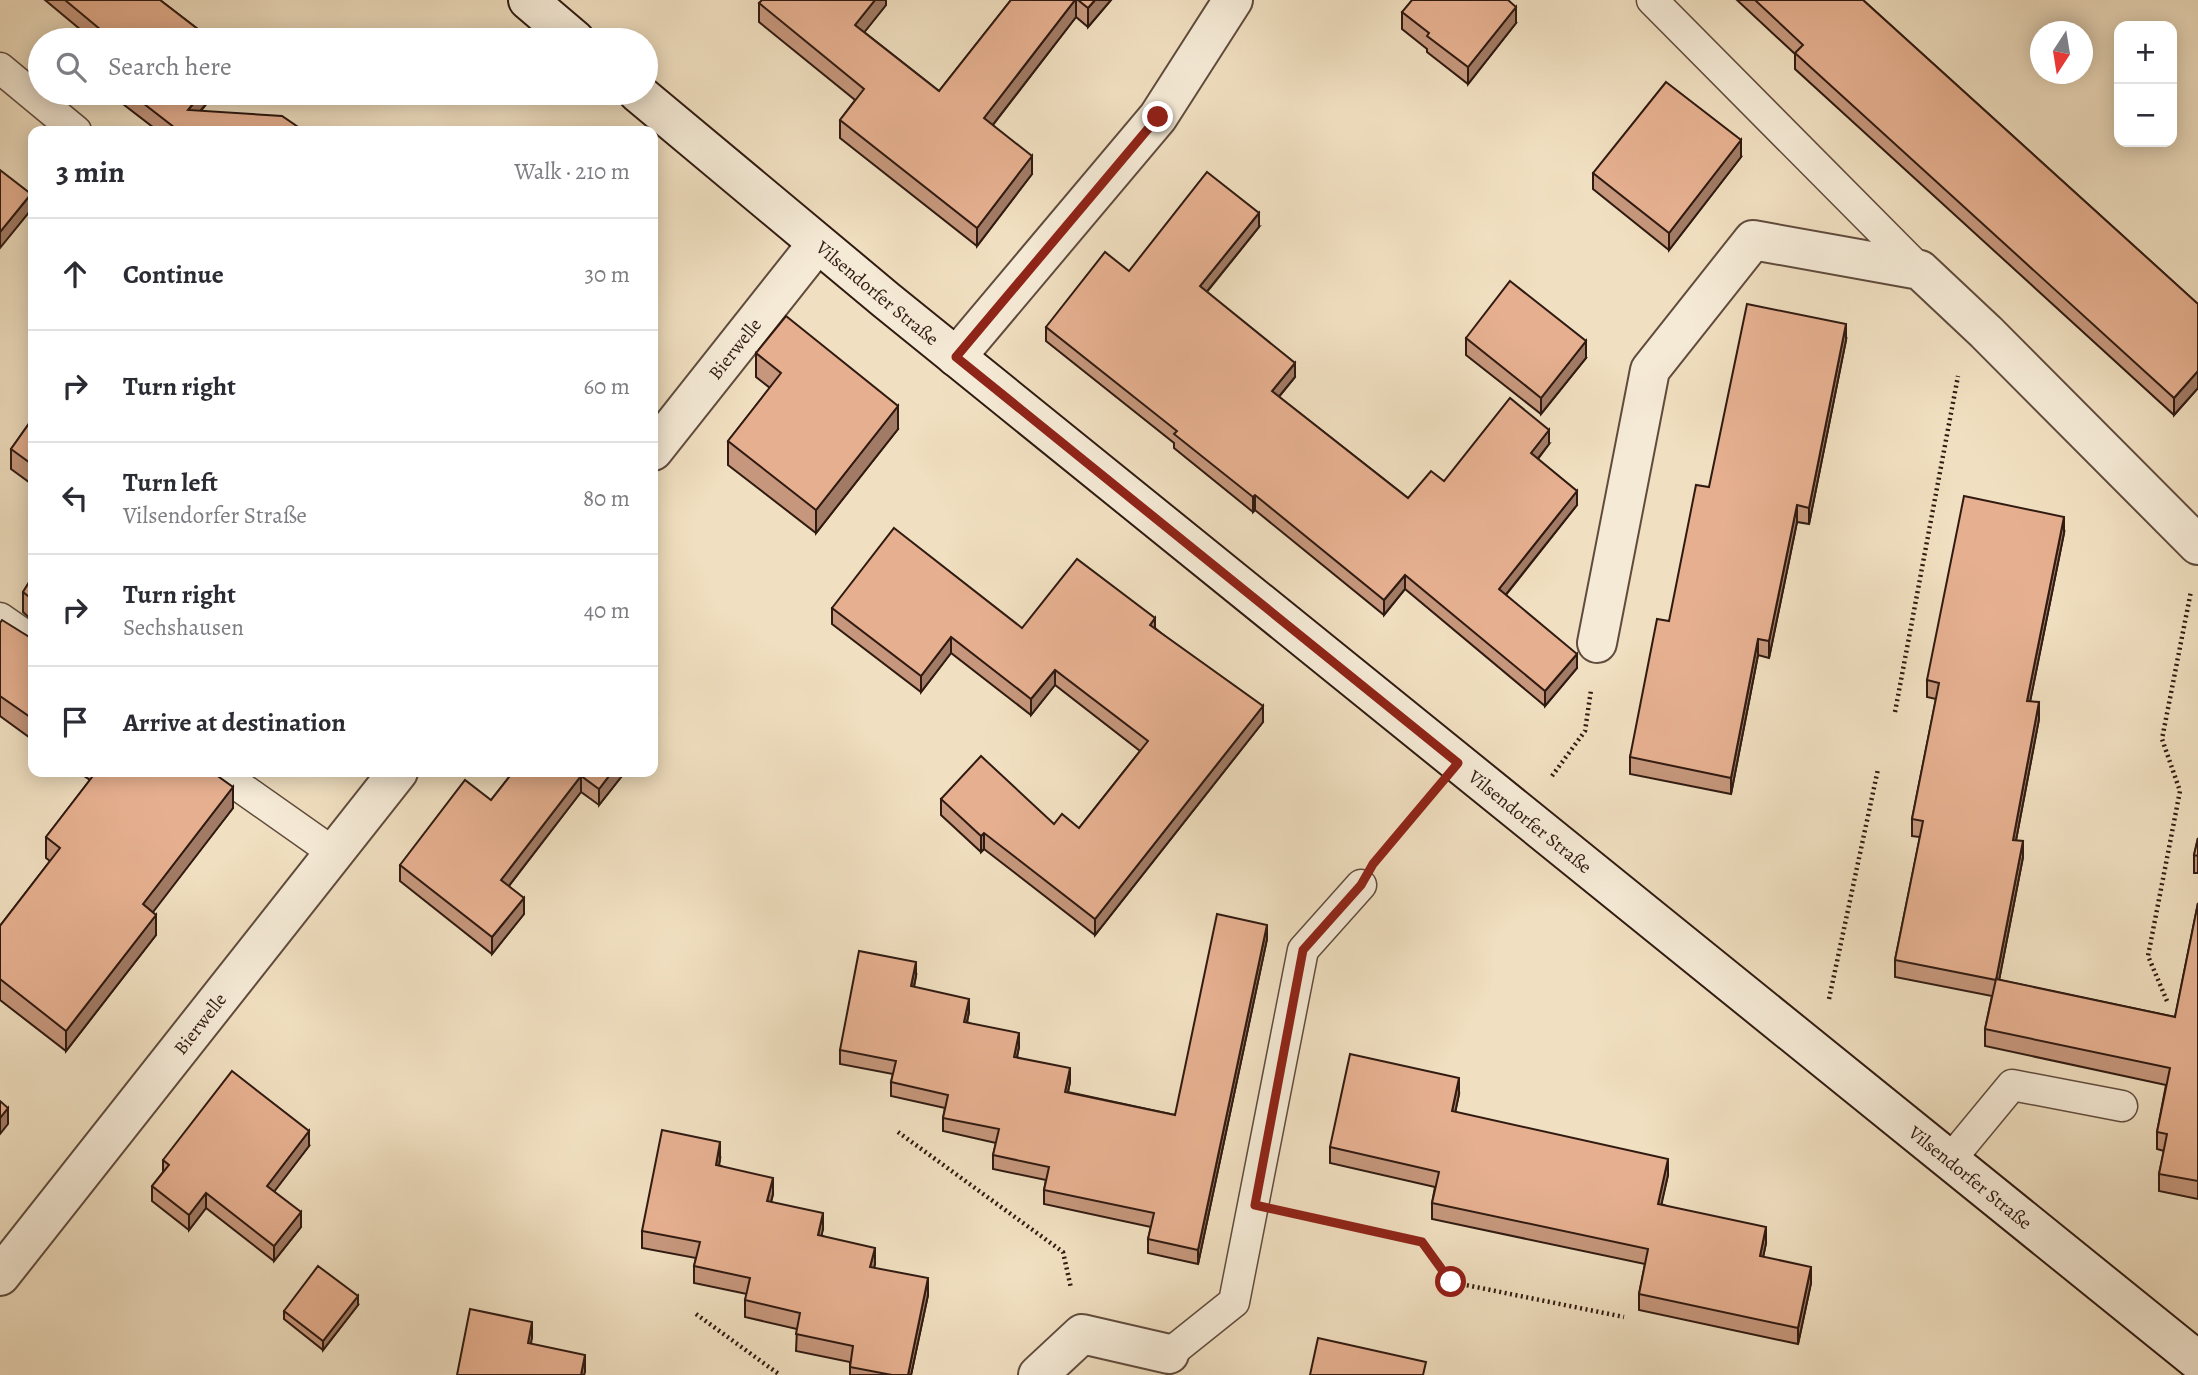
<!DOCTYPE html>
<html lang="en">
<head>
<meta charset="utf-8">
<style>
	:root { --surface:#fff; --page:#f7f7f7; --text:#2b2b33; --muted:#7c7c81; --line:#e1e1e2 }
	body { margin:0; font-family:Alegreya,serif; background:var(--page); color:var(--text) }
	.controls { position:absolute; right:21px; top:21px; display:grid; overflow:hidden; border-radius:14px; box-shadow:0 4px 18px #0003 }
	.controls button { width:63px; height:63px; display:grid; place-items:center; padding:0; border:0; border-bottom:2px solid var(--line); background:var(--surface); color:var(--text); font:35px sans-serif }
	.compass { position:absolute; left:2030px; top:21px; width:63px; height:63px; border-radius:50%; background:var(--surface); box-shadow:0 4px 18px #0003; rotate:192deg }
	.stop { position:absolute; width:21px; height:21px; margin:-16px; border:5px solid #8f2418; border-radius:50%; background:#fff }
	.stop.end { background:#8f2418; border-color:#fff; box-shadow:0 2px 7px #0008 }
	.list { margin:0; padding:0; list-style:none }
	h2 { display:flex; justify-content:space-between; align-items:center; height:91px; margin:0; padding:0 28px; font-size:30px }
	h2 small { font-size:23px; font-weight:400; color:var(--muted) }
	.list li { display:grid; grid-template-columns:46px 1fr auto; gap:21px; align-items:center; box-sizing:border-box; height:112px; padding:0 28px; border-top:2px solid var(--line) }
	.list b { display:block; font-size:26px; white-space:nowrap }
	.list p { margin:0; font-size:23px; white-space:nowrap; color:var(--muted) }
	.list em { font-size:23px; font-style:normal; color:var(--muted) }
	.icon { flex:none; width:38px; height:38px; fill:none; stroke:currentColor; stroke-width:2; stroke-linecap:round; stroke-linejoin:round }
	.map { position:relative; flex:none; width:2198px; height:1375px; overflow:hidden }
	.search { position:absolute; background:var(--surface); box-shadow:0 4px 18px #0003; left:28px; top:28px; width:630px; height:77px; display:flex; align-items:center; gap:18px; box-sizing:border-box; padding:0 24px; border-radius:38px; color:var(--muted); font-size:26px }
	.panel { position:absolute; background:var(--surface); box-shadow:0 4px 18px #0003; left:28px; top:126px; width:630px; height:651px; border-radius:14px }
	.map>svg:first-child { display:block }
</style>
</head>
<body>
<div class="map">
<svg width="2198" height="1375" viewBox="0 0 2198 1375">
	<rect width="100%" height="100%" fill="#f0dfc0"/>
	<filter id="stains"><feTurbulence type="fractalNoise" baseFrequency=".00286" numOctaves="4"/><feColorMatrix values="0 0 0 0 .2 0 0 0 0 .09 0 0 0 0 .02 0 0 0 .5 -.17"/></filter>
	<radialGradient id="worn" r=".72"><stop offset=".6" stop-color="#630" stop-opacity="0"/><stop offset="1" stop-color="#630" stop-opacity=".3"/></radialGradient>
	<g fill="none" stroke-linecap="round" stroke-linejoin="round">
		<defs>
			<g id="service">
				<path d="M1652,0l268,270"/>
				<path d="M0,68l76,63"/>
				<path d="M0,618l33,23"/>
				<path d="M219,772l115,81"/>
				<path d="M1950,1160l62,-75 110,21"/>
				<path d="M1169,1354l65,-52 69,-352 58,-65"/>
			</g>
			<g id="minor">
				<path d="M956,357l202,-240 75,-117"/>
				<path id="s1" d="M653,451l164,-207"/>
				<path d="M1597,643l53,-273 103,-130 167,30 66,62 212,213"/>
				<path id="s2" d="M0,1276l398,-504"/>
				<path d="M1038,1375l44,-41 87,20"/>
			</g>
			<g id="secondary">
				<path d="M528,0l47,40"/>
				<path id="s3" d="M638,93l248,207 1312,1061"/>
			</g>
		</defs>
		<use href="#service" stroke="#604b3d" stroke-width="33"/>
		<use href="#minor" stroke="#604b3d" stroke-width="42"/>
		<use href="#secondary" stroke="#301a11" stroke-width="42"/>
		<g stroke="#301a11" stroke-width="4.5" stroke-dasharray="2 3.5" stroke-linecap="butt">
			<path d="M1895,712l63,-336"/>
			<path d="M1552,776l33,-45 6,-41"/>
			<path d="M1386,848l42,-49"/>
			<path d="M1829,999l49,-230"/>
			<path d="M2167,1001l-19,-45 32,-165 -18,-52 29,-148"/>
			<path d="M898,1132l165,120 8,36"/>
			<path d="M1298,1215l124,27 29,40 173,35"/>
			<path d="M696,1314l84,61"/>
		</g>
		<use href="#service" stroke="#f5ead6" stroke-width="30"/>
		<use href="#minor" stroke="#f5ead6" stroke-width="38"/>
		<use href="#secondary" stroke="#f5ead6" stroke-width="38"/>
	</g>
	<g fill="#c6977c" stroke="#301a11" stroke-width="2">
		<path d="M45,0h115l52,40h-119z"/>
		<path d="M886,0v5l-22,27 75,59 72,-91h100l-23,27 -12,-10 -83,108 39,49 -55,72 -137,-108v-18l15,-20 -96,-78v-19z"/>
		<path d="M1737,0h126l335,304v84l-24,27 -379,-346v-15z"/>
		<path d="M1402,12l114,11 -48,61 -41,-32v-3l-25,-20z"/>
		<path d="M119,93h96l-14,18 103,20h-146l-39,-30z"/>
		<path d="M1741,157l-72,93 -76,-61v-16z"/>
		<path d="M1259,227l-52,65 88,85 -16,20 129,101 36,-17 105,-37 -11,15 39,46 -71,90 71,73 -32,38 -140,-117 -21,26 -129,-105 -2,2 -79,-64v-5l-128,-102v-14l83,-56z"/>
		<path d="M1466,338l120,20 -45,56 -75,-59z"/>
		<path d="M1846,340l-37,184 -12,-2 -28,136 -11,-3 -27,139 -101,-20v-17l79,-270z"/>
		<path d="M756,353l142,76 -82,104 -88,-68v-24l42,-53 -14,-11z"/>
		<path d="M33,418v67l-22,-16v-20z"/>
		<path d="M2064,533l-34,168 9,18 -23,121 7,17 -24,123 176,37 23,-114v296l-39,-8v-17l5,-23 -7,-2v-17l9,-47 -181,-39v-17l7,-33 -97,-19v-17l25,-123 -8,-1v-17l24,-120 -9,-2v-17z"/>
		<path d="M33,576v45l-10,-9v-20z"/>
		<path d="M832,608l190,20h133l108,94 -168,213 -111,-86 -3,3 -40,-37v-16l113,25 25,4 61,-77 -85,-66 -24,30 -80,-62 -30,39 -89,-68z"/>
		<path d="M0,623l31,15h2v102l-33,-24z"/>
		<path d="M78,772h134l21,36 -81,104 4,23 -90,116 -66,-51v-74l50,-65 -4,-3v-21l44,-57z"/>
		<path d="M513,772h112l-26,33 -18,-13 -72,94 15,28 -32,40 -92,-73v-16l91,-65z"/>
		<path d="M2198,838v35h-4v-18z"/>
		<path d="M1267,939l-69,325 -50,-11v-14l3,-12 -107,-23v-14l2,-10 -53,-11v-14l3,-12 -53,-12v-13l2,-10 -54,-12v-14l2,-8 -53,-10v-14l76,-74 -2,11 55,25 -2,10 52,25 -2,10 53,25 -2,10 107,23z"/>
		<path d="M1459,1094l-4,18 213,63 -7,29 105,39 -3,14 48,26 -13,61 -159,-34v-16l6,-30 -213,-45v-16l3,-16 -105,-24v-16z"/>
		<path d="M309,1146l-35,45 27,36 -27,34 -68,-53 -17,22 -37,-29v-15l11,-14v-12z"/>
		<path d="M720,1159l-1,6 54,29 -2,8 52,27 -2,6 54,29 -1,4 54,27 -17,80h-61v-13l-54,-11 1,-22 -52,-12v-17l2,-6 -53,-11v-17l2,-8 -54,-10v-17z"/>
		<path d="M358,1305l-35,45 -39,-31v-8z"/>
	</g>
	<g fill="#a17b65" stroke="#301a11" stroke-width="2">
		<path d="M875,0h11v5l-31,39v-19z"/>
		<path d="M1075,0h1v17l-92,119v-18z"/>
		<path d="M1095,0h16l-23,27v-19z"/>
		<path d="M1516,7v16l-48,61v-17z"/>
		<path d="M202,93h13l-27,33v-16z"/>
		<path d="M1741,140v17l-72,93v-17z"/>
		<path d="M1032,156v18l-55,72v-18z"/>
		<path d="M31,194v16l-31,38v-16z"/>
		<path d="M1259,213v14l-59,73v-14z"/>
		<path d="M1846,324v16l-37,184v-16z"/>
		<path d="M1586,341v17l-45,56v-16z"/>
		<path d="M1295,363v14l-23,28v-14z"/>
		<path d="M2198,371v17l-24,27v-17z"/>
		<path d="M898,406v23l-82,104v-23z"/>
		<path d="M1549,430v14l-18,23v-14z"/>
		<path d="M1577,491v14l-78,98v-14z"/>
		<path d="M1255,495v15l-2,2v-15z"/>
		<path d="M1797,505v17l-28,136v-17z"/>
		<path d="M2064,517v16l-37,184v-16z"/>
		<path d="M1405,575v14l-21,26v-15z"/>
		<path d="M1155,618v16l-5,-9z"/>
		<path d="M951,637v16l-30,39v-16z"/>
		<path d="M1758,639v16l-27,139v-16z"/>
		<path d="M1577,654v14l-32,38v-15z"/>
		<path d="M1055,670v15l-24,30v-16z"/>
		<path d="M2039,702v17l-26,137v-16z"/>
		<path d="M1263,706v16l-168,213v-16z"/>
		<path d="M657,714v16l-4,6v-16z"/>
		<path d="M612,772h13l-26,33v-16z"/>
		<path d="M581,776v16l-80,104v-16z"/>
		<path d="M233,787v21l-90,117v-21z"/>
		<path d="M984,833v16l-3,3v-16z"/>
		<path d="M2023,841v16l-27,139v-16z"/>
		<path d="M524,898v16l-32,40v-17z"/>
		<path d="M156,915v20l-90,116v-20z"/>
		<path d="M1267,925v14l-69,325v-14z"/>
		<path d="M916,962v14l-5,24v-14z"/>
		<path d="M969,999v13l-5,23v-13z"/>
		<path d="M1019,1033v14l-5,23v-13z"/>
		<path d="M1070,1068v14l-5,23v-13z"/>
		<path d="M1459,1078v16l-7,34v-17z"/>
		<path d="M8,1108v16l-8,10v-16z"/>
		<path d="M309,1131v15l-42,55v-15z"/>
		<path d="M720,1142v17l-4,22v-16z"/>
		<path d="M1668,1159v16l-10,45v-16z"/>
		<path d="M773,1178v16l-6,23v-16z"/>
		<path d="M206,1193v15l-17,22v-15z"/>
		<path d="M301,1212v15l-27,34v-15z"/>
		<path d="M823,1213v16l-5,22v-16z"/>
		<path d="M1766,1227v16l-6,29v-16z"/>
		<path d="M875,1248v16l-5,20v-17z"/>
		<path d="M1811,1267v16l-13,61v-16z"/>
		<path d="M928,1278v17l-17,80h-3z"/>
		<path d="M358,1296v9l-35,45v-9z"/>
		<path d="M532,1322v16l-4,21v-16z"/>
		<path d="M585,1355v17l-1,3h-3z"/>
	</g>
	<g fill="#e6b090" stroke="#301a11" stroke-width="2">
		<path d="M65,0h95l52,40h-99z"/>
		<path d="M762,0h113l-20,25 84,66 72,-91h64l-91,118 48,38 -55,72 -137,-108 24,-31 -105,-86z"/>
		<path d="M1078,0h17l-7,8z"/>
		<path d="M1412,0h96l8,7 -48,60 -41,-31 2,-3 -27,-21z"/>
		<path d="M1755,0h108l335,304v67l-24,27 -379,-345 8,-8z"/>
		<path d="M1666,82l75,58 -72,93 -76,-60z"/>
		<path d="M130,93h72l-14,17 94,6 22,15h-125z"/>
		<path d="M0,170l31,24 -31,38z"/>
		<path d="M1207,172l52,41 -59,73 95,77 -23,28 136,107 23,-27 13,10 66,-83 39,32 -18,23 46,38 -78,98 78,65 -32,37 -140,-116 -21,25 -129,-105 -2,2 -79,-63 3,-3 -131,-104 59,-75 24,19z"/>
		<path d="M1510,281l76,60 -45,57 -75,-60z"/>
		<path d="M1747,304l99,20 -37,184 -12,-3 -28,136 -11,-2 -27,139 -101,-21 27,-138 12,2 27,-136 13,2z"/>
		<path d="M786,316l112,90 -82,104 -88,-69 53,-68 -25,-20z"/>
		<path d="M33,418v47l-22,-16z"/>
		<path d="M1964,496l100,21 -37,184 12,1 -26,138 10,1 -27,139 -101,-20 28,-139 -11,-2 27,-136 -12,-3z"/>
		<path d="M894,528l128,100 55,-69 78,59 -5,7 113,81 -168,213 -111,-86 -3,3 -40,-37 40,-43 73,68 8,-10 17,14 69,-87 -93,-71 -24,29 -80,-62 -30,39 -89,-68z"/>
		<path d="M33,576v24l-10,-8z"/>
		<path d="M2,620l29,18h2v81l-33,-23v-73z"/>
		<path d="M653,710l4,4 -4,6z"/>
		<path d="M96,772h116l21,15 -90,117 13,11 -90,116 -66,-52v-53l60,-78 -14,-11z"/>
		<path d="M513,772h99l-13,17 -18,-13 -80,104 23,18 -32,39 -92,-72 65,-85 26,20z"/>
		<path d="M2198,838v18l-4,-1z"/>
		<path d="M2198,903v278l-39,-7 8,-40 -10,-2 13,-64 -185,-39 11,-50 179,38z"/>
		<path d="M1217,914l50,11 -69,325 -50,-11 6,-26 -110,-23 5,-23 -56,-12 6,-26 -56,-11 5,-23 -57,-13 5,-21 -56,-11 19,-99 57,11 -5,24 58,13 -5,23 55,11 -5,24 56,11 -5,24 110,23z"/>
		<path d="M1350,1054l109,24 -7,33 216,48 -10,45 108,23 -6,29 51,11 -13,61 -159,-34 9,-45 -216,-46 7,-31 -109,-25z"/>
		<path d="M232,1071l77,60 -42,55 34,26 -27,34 -68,-53 -17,22 -37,-29 17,-21 -6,-5z"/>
		<path d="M0,1101l8,7 -8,10z"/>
		<path d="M662,1130l58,12 -4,23 57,13 -6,23 56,12 -5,22 57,13 -5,19 58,11 -20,97h-16l-42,-8 3,-21 -57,-12 4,-21 -55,-13 5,-22 -56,-12 6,-24 -58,-11z"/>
		<path d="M318,1266l40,30 -35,45 -39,-30z"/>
		<path d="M470,1309l62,13 -4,21 57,12 -4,20h-124z"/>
		<path d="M1318,1338l108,24 -3,13h-113z"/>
	</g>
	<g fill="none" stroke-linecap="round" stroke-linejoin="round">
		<path stroke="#8f2418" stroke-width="9" d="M1158,117l-202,240 502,406 -85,101 -12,21 -58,65 -48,255 167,37 29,40"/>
	</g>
	<g text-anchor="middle" stroke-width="5" stroke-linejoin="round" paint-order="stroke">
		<g font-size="19" fill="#301a11" stroke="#f5ead6">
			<text dy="7" stroke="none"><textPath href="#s3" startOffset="312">Vilsendorfer Straße</textPath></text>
			<text dy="7" stroke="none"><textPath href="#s1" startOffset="131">Bierwelle</textPath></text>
			<text dy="7" stroke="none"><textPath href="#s3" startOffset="1152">Vilsendorfer Straße</textPath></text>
			<text dy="7" stroke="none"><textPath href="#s2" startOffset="322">Bierwelle</textPath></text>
			<text dy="7" stroke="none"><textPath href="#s3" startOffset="1718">Vilsendorfer Straße</textPath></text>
		</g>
	</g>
	<rect width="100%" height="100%" filter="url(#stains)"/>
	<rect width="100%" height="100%" fill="url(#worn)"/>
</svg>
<div class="controls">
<button>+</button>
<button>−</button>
</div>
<svg class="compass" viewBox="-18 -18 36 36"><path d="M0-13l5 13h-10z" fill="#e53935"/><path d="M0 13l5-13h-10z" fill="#7c7c81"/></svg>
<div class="stop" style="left:1451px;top:1282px"></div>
<div class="stop end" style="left:1158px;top:117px"></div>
<div class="search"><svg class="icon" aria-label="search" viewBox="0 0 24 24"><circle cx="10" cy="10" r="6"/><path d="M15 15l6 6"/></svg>Search here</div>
<section class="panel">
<h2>3 min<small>Walk · 210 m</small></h2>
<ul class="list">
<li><svg class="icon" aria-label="ahead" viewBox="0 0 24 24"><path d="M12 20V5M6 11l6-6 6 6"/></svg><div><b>Continue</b></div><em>30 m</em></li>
<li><svg class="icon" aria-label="right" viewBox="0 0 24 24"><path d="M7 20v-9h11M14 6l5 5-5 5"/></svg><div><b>Turn right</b></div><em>60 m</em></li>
<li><svg class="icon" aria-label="left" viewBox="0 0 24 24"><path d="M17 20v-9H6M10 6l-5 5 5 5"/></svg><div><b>Turn left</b><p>Vilsendorfer Straße</p></div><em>80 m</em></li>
<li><svg class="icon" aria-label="right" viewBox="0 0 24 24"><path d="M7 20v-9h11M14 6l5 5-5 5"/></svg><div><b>Turn right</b><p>Sechshausen</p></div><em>40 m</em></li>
<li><svg class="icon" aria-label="arrive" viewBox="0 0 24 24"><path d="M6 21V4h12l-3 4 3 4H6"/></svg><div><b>Arrive at destination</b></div></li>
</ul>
</section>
</div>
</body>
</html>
